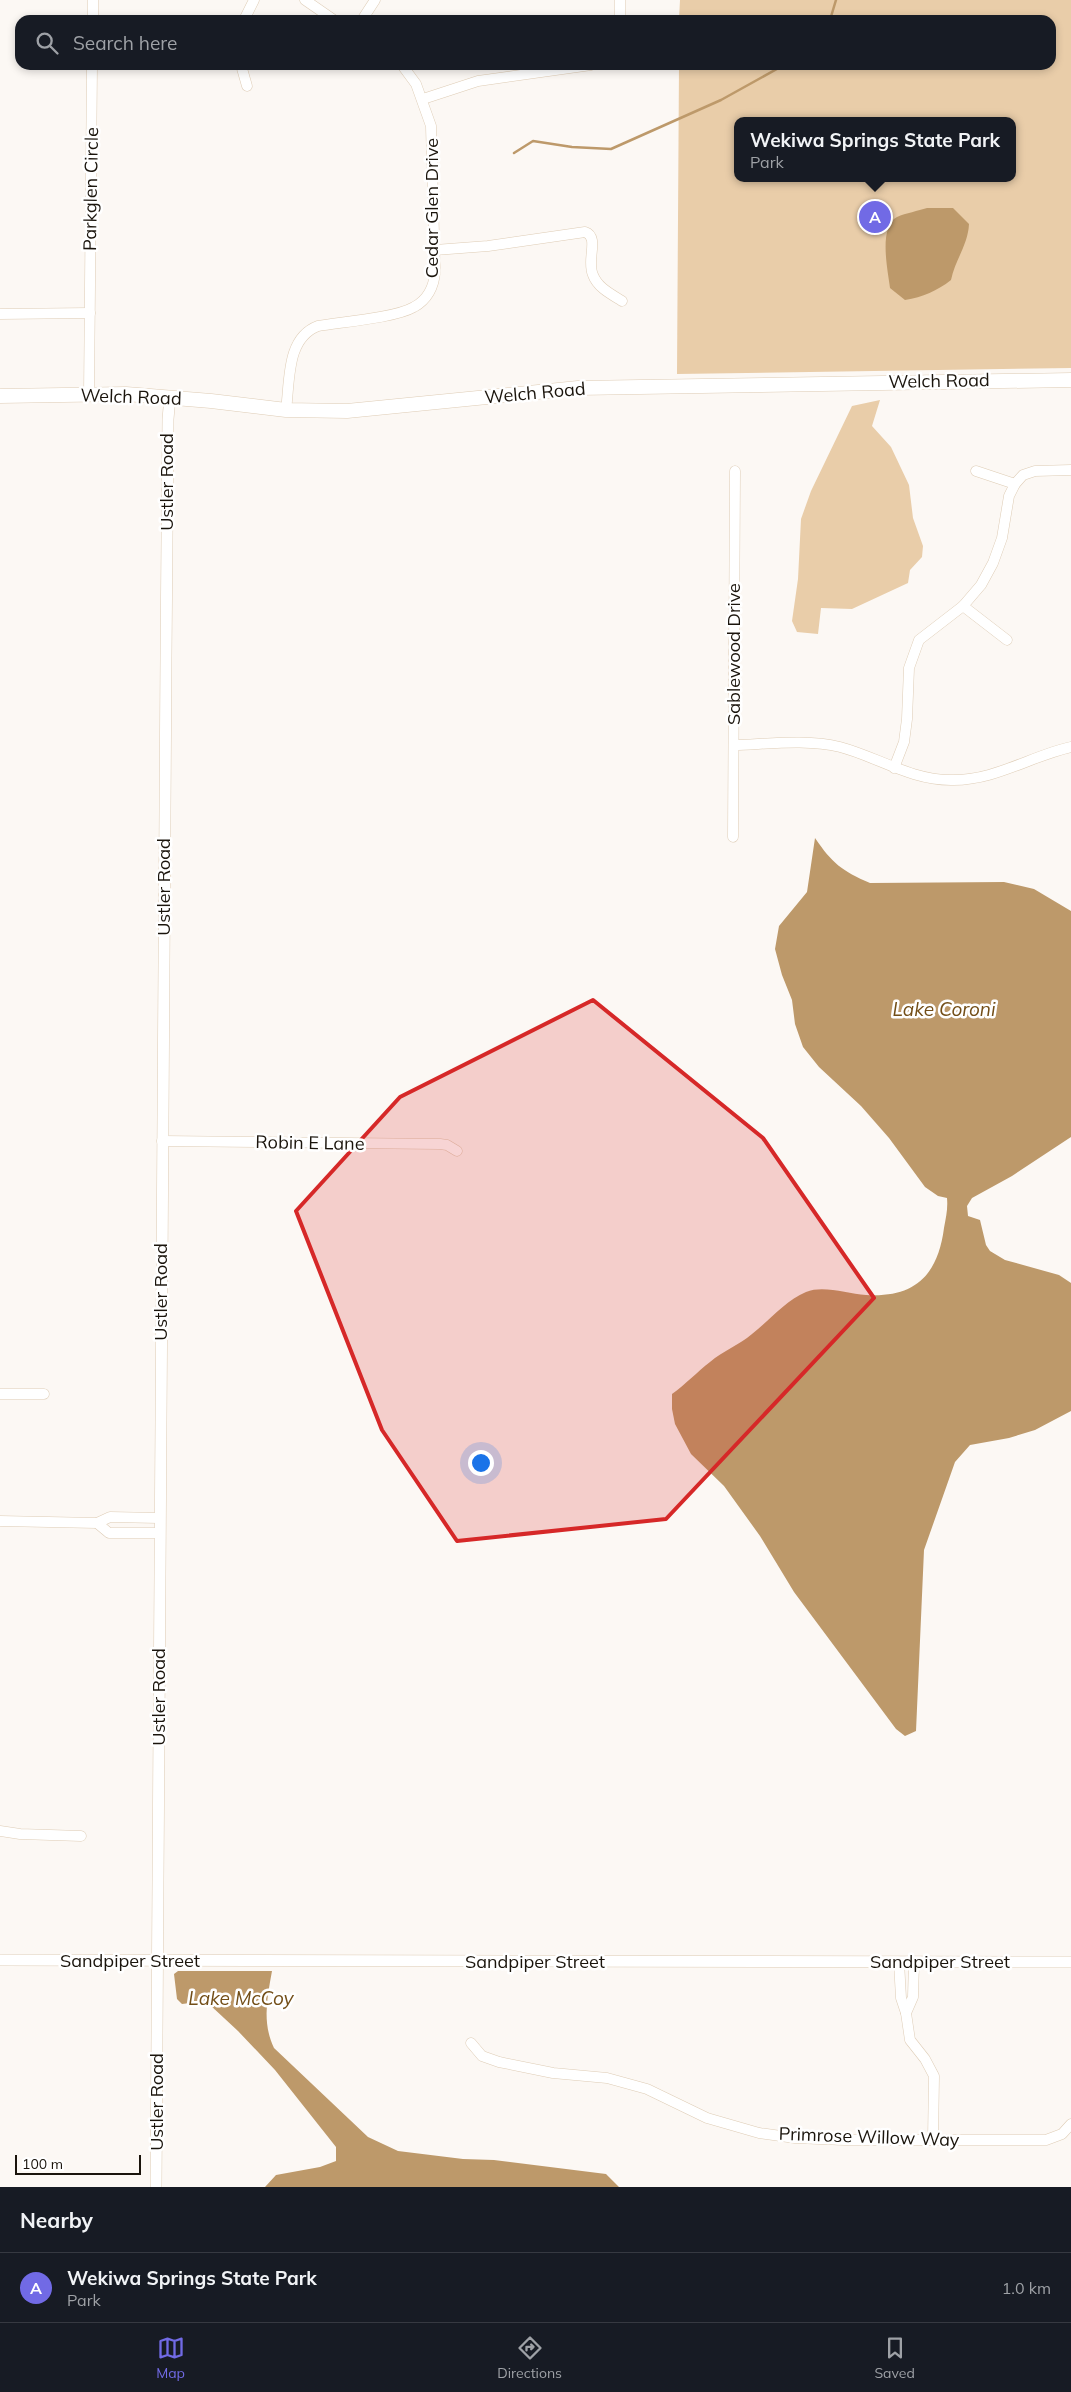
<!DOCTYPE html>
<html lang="en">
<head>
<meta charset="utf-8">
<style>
	:root { --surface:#171b24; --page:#242831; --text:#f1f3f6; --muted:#9ea1a6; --line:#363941; --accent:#716ae5 }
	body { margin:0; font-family:Mulish,sans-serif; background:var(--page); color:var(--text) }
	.scale { position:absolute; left:15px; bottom:12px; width:126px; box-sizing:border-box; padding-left:5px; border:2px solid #1a140c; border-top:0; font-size:14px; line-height:18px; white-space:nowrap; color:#1a140c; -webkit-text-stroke:4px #fff; paint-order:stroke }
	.you { position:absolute; left:480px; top:1462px; width:18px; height:18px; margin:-12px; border:4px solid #fff; border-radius:50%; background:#1a73e8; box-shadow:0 0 0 8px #1a73e833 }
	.badge { display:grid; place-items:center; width:32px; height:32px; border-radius:50%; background:var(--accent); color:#fff; font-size:16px; font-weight:700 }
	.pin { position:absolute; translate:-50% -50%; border:2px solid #fff; box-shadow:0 1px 5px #0006 }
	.popup { position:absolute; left:734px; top:117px; width:282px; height:65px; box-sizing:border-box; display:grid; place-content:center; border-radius:10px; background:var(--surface); filter:drop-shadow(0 1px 4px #0005); font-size:16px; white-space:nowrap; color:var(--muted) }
	.popup b { font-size:19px; color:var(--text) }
	.popup::after { content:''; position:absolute; left:50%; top:100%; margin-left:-10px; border:10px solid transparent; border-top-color:var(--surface) }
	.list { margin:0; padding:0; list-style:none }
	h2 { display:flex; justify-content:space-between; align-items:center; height:65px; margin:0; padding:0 20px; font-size:21px }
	h2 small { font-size:16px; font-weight:400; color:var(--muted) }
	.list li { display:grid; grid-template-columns:32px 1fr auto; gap:15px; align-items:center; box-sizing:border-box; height:70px; padding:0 20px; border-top:1px solid var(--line) }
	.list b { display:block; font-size:19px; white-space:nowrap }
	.list p { margin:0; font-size:16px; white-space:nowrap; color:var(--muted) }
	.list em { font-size:16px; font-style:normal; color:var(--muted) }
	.icon { flex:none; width:28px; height:28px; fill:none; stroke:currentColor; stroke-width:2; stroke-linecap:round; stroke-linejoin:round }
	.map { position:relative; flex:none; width:1071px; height:2187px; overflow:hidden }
	.search { position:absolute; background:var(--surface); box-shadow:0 2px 8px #0003; left:15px; right:15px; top:15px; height:55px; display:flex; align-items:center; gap:12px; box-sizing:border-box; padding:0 18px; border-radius:15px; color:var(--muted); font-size:19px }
	.sheet { height:135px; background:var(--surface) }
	nav { display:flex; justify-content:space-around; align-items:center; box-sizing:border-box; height:70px; border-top:1px solid var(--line); background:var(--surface); font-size:14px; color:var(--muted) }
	nav a { display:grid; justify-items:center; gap:2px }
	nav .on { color:var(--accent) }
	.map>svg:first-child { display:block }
</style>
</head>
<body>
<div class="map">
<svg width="1071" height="2187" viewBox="0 0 1071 2187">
	<rect width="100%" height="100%" fill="#fcf8f4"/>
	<g fill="#e9cda9" fill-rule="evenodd">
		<path d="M680,0h391v368l-394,6 2,-309h372v-45h-372zM738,121h274v57h-274z"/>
		<path d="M880,400l-8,26 19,21 18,38 4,33 10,28 -1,11 -12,13 -2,13 -56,26 -31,-1 -3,26 -21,-2 -5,-11 6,-42 3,-60 10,-28 41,-85z"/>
	</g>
	<g fill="#bd996a">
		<path d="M927,208h26l16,16c-1,21 -14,36 -18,56 -14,11 -28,17 -46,20l-15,-12c-2,-17 -12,-61 7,-71 9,-4 21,-6 30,-9z"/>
		<path d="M815,838c17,25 27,33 55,45l134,-1 30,7 37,22v226l-59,39 -40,22 -5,8 1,10 12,4 6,25 4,6 15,9 54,15 12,8v128l-36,19 -26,8 -39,7 -15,17 -31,88 -8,181 -11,5 -9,-7 -102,-137 -34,-56 -36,-50 -33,-32 -16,-30 -3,-15v-15c14,-10 25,-22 38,-32 13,-11 29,-17 42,-28 17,-13 33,-33 54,-42 18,-7 41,2 60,3 49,3 72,-20 78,-67 2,-11 4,-19 3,-30l-9,-2 -13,-9 -36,-49 -28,-32 -42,-39 -16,-20 -8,-23 -3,-24 -10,-25 -7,-26 4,-23 28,-34z"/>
		<path d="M178,1971h94c-5,27 -10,52 2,77l94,89 30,14 65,8 31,1 112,14 13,13h-354l11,-12 44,-8 16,-6v-14l-61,-77 -37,-39 -28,-26 -11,-3 -17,2 -5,-5 -3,-25z"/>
	</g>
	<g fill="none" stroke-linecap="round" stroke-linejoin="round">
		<g stroke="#bd996a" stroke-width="2.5">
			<path d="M830,20l6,-20"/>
			<path d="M514,153l19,-12 39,6 39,2 110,-49 63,-35"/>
		</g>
		<defs>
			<g id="minor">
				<path d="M305,0l29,20"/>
				<path d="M620,0v20"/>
				<path d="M93,20v-20"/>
				<path d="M244,20l10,-20"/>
				<path d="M362,20l13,-20"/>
				<path d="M241,65l6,21"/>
				<path d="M423,99l55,-18 113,-16"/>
				<path d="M435,250l53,-4 97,-14c15,5 1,28 8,43 5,13 18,19 29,26"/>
				<path d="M0,314l90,-1"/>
				<path d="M89,395l3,-330"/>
				<path d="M286,410c4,-29 0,-72 32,-84 23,-4 77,-8 96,-19 13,-7 20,-20 21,-35l-4,-146 -15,-42 -14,-19"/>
				<path d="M976,471l39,13"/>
				<path d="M963,606l44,34"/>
				<path d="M734,745c34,-1 73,-6 106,2 38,10 70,33 111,33 44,1 79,-24 120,-33"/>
				<path d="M894,768l10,-26 3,-23 2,-51 10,-28 44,-34 18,-21 12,-22 9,-25 7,-42 6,-12 8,-9 12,-4 36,-1"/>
				<path d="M733,837l2,-366"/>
				<path d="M162,1141l278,3 7,1 10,6"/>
				<path d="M0,1394h44"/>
				<path d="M0,1521l97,2 13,-6 49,1"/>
				<path d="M97,1523l12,10h50"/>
				<path d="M0,1831l20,3 61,2"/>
				<path d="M899,1962l2,36 5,15 4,27 15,19 9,17 -1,64"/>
				<path d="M906,2013l7,-16 1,-35"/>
				<path d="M471,2043l11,13 17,6 54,11 54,5 40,11 60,29 52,15 36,5 50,2h201l16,-6 9,-10"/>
			</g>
			<g id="tertiary">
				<path d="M0,1960l1071,2"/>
				<path d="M156,2187l10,-1529 2,-239 2,-22"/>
			</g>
			<path id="secondary" d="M0,396l126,-2 85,7 75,9 61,1 231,-23 493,-8"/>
		</defs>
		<use href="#minor" stroke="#deccb5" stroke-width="11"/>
		<use href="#tertiary" stroke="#deccb5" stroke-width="12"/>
		<use href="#secondary" stroke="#deccb5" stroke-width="15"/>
		<use href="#minor" stroke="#fff" stroke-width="10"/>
		<use href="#tertiary" stroke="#fff" stroke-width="11"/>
		<use href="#secondary" stroke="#fff" stroke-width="14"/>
	</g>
	<path fill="#d62828" fill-opacity="0.2" stroke="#d62828" stroke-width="4" stroke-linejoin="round" d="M593,1000l170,138 111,160 -208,221 -209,22 -75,-111 -86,-219 104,-114z"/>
	<g text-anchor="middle" stroke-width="5" stroke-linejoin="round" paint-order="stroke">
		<g font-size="18" fill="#1a140c" stroke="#fff">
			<text transform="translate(91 189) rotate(-89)" y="6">Parkglen Circle</text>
			<text transform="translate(432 208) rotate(-90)" y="6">Cedar Glen Drive</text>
			<text transform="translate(939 381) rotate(-1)" y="6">Welch Road</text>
			<text transform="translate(535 393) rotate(-5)" y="6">Welch Road</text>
			<text transform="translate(131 397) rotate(2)" y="6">Welch Road</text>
			<text transform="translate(167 482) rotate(-90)" y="6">Ustler Road</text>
			<text transform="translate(734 654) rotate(-90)" y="6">Sablewood Drive</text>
			<text transform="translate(164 887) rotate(-90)" y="6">Ustler Road</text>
			<text transform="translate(310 1143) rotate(1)" y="6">Robin E Lane</text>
			<text transform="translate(161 1292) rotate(-90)" y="6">Ustler Road</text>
			<text transform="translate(159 1697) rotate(-90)" y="6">Ustler Road</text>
			<text x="130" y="1967">Sandpiper Street</text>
			<text x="535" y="1968">Sandpiper Street</text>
			<text x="940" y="1968">Sandpiper Street</text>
			<text transform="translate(157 2102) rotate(-90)" y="6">Ustler Road</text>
			<text transform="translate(869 2137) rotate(2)" y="6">Primrose Willow Way</text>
		</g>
		<g font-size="19" font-style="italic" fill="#734e17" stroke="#fff">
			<text x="944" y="1016">Lake Coroni</text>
			<text x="241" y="2005">Lake McCoy</text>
		</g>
	</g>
</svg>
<div class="scale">100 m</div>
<div class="you"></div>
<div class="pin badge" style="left:875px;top:217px">A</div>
<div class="popup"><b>Wekiwa Springs State Park</b>Park</div>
<div class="search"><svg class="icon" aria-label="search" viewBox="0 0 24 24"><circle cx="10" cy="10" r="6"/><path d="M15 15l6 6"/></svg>Search here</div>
</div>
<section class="sheet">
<h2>Nearby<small></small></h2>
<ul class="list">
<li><span class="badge">A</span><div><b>Wekiwa Springs State Park</b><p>Park</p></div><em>1.0 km</em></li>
</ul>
</section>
<nav>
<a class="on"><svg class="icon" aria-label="map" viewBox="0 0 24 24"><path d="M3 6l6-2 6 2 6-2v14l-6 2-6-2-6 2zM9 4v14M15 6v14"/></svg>Map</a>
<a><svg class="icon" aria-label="directions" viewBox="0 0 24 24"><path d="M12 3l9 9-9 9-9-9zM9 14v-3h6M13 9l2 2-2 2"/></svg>Directions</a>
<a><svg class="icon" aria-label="saved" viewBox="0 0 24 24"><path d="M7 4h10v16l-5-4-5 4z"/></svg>Saved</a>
</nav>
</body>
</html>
